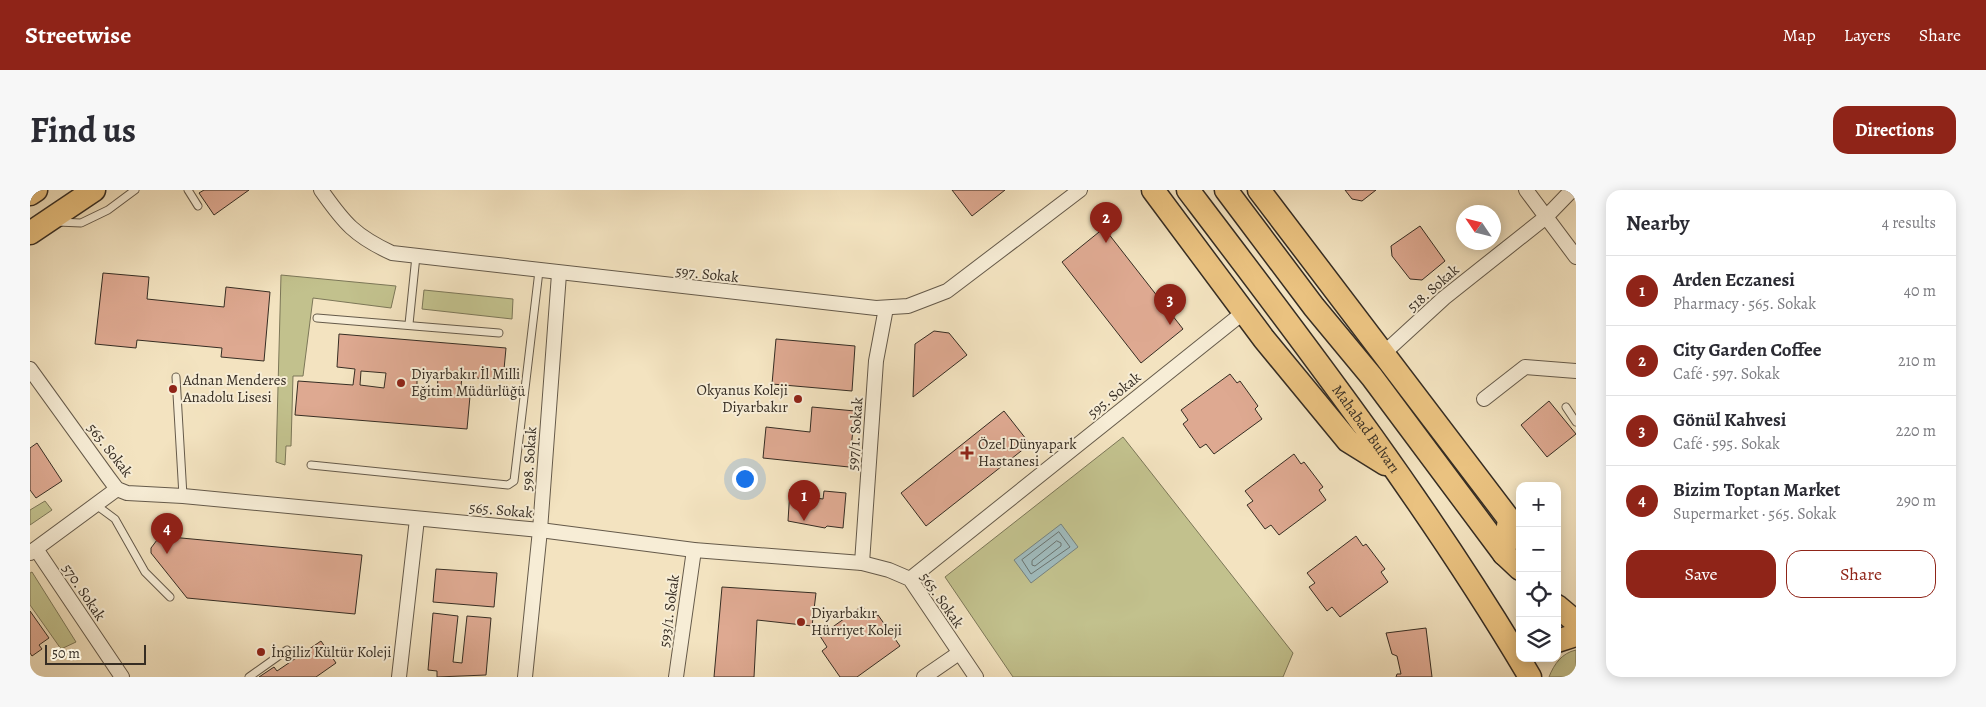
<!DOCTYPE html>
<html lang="en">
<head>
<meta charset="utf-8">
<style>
	:root { --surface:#fff; --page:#f7f7f7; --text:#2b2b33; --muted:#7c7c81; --line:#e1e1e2; --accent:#8f2418 }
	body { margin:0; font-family:Alegreya,serif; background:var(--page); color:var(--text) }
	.controls { position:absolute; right:15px; bottom:15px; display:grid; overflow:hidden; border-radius:10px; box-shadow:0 2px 12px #0003 }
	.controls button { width:45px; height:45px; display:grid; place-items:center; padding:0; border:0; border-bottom:1px solid var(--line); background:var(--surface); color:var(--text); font:25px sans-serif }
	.compass { position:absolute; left:1426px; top:15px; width:45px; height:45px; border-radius:50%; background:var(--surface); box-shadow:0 2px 12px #0003; rotate:305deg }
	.scale { position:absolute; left:15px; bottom:12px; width:101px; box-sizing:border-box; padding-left:5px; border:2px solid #362d23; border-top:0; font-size:14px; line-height:18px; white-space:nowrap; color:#362d23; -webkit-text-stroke:4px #f7edd6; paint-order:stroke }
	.you { position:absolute; left:714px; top:288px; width:18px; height:18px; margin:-12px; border:4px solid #fff; border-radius:50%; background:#1a73e8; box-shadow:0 0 0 8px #1a73e833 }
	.badge { display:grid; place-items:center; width:32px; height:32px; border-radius:50%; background:var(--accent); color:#fff; font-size:16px; font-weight:700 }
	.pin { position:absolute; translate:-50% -41px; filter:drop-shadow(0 1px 2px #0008) }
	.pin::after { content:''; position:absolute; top:26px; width:18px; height:15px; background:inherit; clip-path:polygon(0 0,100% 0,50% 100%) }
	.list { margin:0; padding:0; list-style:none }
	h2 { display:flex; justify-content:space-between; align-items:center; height:65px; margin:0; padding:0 20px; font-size:21px }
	h2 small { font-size:16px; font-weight:400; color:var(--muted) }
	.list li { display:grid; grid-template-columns:32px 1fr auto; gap:15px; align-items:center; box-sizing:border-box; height:70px; padding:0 20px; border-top:1px solid var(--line) }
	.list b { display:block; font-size:19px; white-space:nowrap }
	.list p { margin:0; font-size:16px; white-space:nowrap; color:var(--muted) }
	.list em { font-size:16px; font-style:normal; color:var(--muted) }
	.actions { display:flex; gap:10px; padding:15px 20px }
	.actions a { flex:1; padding:11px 0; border:1px solid var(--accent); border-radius:15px; text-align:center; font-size:18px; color:var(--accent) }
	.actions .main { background:var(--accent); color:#fff }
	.icon { flex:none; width:28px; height:28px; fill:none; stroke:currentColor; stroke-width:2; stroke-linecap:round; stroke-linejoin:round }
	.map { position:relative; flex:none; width:1546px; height:487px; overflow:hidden; border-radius:15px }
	header { display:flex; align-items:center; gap:30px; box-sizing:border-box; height:70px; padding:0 25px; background:var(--accent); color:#fff }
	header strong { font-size:24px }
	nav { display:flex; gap:28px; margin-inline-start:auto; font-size:18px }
	.intro { display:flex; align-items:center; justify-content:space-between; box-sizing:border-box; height:120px; padding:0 30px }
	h1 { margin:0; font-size:35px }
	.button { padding:12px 22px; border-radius:15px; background:var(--accent); color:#fff; font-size:18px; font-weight:700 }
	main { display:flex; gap:30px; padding:0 30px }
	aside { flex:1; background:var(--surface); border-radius:15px; box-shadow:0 2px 12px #0003 }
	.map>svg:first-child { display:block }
</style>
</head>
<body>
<header>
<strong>Streetwise</strong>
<nav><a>Map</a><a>Layers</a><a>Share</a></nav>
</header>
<div class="intro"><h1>Find us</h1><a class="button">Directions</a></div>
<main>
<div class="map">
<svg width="1546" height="487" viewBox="0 0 1546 487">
	<rect width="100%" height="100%" fill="#f3e3c0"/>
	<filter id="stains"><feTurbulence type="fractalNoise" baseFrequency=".004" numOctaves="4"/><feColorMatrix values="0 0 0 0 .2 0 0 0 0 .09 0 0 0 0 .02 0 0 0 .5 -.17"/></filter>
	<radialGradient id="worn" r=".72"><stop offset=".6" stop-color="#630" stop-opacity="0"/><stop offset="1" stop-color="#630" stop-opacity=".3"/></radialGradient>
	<g fill="#c2c18d" stroke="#7c7758">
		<path d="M251,85l115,11 -5,22 -78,-10 -10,78h-10l-2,70h-5l-1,19 -9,-3z"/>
		<path d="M394,100l89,9 -1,20 -90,-10z"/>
		<path d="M1093,247l170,216 -10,24h-270l-68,-100z"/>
		<path d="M15,311l7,9 -22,15v-15z"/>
		<path d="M2,382l44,70 -15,7 -31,-44v-32z"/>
		<path d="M1546,460v27h-27c5,-13 13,-24 27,-27z"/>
	</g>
	<path fill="#a0bbbd" stroke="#76827f" d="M1031,334l17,23 -47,36 -17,-23z"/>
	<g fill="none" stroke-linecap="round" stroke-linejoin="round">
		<g stroke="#6b7470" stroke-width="1">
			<path d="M1029,342l11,15 -39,27 -9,-14z"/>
			<path d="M1027,351l4,2v3l-26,20 -3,-1v-4z"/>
		</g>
	</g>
	<g fill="#dea991" stroke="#362d23" fill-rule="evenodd">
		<path d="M174,0h45l-35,25 -15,-22z"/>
		<path d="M922,0h53l-33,26z"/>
		<path d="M1315,0h31l-14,11 -10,-2z"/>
		<path d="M1390,36l25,35 -23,19 -12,-1 -18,-23 -1,-10z"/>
		<path d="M1074,38l79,101 -42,34 -79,-101z"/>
		<path d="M73,83l46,4 -2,22 77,8 2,-20 44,5 -6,69 -43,-4 1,-9 -85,-8 -1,8 -41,-4z"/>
		<path d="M904,141l15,2 18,22 -54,42 2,-53z"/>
		<path d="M309,144l167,14 -3,32 -41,-3 -2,19h10l-3,33 -172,-14 3,-34 55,4 2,-16 -18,-2zM331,181l25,2 -2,15 -24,-3zM387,186l21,1 -1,16h-20z"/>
		<path d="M746,149l79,7 -3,45 -80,-7z"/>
		<path d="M1200,184l7,9 3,-2 18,25 -3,3 7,10 -48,35 -8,-10 -6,4 -17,-24 5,-4 -7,-10z"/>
		<path d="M1519,211l27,33 -29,23 -26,-32z"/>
		<path d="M782,217l43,4 -6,56 -86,-9 3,-31 44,5z"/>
		<path d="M974,221l26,33 -104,82 -25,-33z"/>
		<path d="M7,253l25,38 -26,17 -6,-8v-42z"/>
		<path d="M1264,264l7,10 3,-2 19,25 -4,3 7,10 -47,35 -8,-10 -6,4 -18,-24 6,-4 -8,-10z"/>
		<path d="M760,299l26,2v7l7,1 1,-8 22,2 -3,35 -16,-2 -2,2 -37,-7z"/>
		<path d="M130,346l202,19 -7,59 -168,-16 -36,-45v-5z"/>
		<path d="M1326,346l7,10 3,-2 19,25 -4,3 7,10 -48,35 -8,-10 -5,4 -18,-24 6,-4 -8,-10z"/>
		<path d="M406,379l61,4 -3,34 -61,-5z"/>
		<path d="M692,397l94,6 -4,33 -55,-6 -3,57h-40z"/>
		<path d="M832,416l9,13 7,-4 22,31 -43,31h-17l-18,-26 5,-4 -7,-11z"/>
		<path d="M0,421l19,27 -10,7 3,4 -10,7 -2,-3z"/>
		<path d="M403,423l25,3 -5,46 9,1 5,-47 24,2 -5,57 -49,2v-6l-9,-1z"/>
		<path d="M1396,438l6,49h-36l1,-3h4l-4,-18 -5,-2 -6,-21z"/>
		<path d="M291,451l15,22 -20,14h-57l15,-10 3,4z"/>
	</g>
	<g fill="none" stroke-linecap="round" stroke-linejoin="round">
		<defs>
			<g id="service">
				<path d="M158,0l10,16"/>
				<path d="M27,32l24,1 27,-13 27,-20"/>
				<path d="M287,128l182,15"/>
				<path d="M379,134l7,-68"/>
				<path d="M146,187l7,119"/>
				<path d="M1536,217l10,15"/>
				<path d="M281,275l197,20 6,-4 25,-210"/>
				<path d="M66,315l19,14 30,53 25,25"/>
				<path d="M219,487l38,-27"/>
			</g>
			<g id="minor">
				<path d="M291,0c23,33 34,46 71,63l484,55 32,-2 39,-15 133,-101"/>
				<path d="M1496,0l50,67"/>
				<path d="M1354,163l60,-55 102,-81 26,-27"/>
				<path d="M0,179l78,108 9,12 10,4 56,3 357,34 154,20 168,13 27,7 21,9 66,98"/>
				<path d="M1454,209l41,-32 51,4"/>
				<path d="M6,359l86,128"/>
				<path d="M0,363l87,-64"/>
				<path d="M832,373l14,-202 10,-53"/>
				<path d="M880,389l334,-267"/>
				<path d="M369,487l18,-158"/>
				<path d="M495,487l15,-147 19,-256"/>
				<path d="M646,487l18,-127"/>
				<path d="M894,487l35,-24"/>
			</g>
			<g id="primary">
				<path d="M1123,0l111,149 84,102 37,23"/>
				<path id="s1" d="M1158,0c120,158 241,316 342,487"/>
				<path d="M1196,0l88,117 58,70 132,177 16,15"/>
				<path d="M1229,0l250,329 -5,35"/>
				<path d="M0,4l6,-4"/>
				<path d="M0,43l64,-43"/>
				<path d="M1527,416l19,16"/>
				<path d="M1527,451l19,-6"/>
			</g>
		</defs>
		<use href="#service" stroke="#655a4a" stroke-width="9"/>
		<use href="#minor" stroke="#655a4a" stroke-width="16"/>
		<use href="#primary" stroke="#362d23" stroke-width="25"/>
		<use href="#service" stroke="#f7edd6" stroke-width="7"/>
		<use href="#minor" stroke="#f7edd6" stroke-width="14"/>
		<use href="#primary" stroke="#eac280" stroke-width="22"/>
	</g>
	<g fill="#8f2418" stroke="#f7edd6" stroke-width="2">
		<circle cx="371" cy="193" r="5"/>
		<circle cx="143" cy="199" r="5"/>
		<circle cx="768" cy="209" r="5"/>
		<path d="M934.5 255.5h5v5h5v5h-5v5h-5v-5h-5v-5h5z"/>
		<circle cx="771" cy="432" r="5"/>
		<circle cx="231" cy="462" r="5"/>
	</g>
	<g text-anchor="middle" stroke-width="4" stroke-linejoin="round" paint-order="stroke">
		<g font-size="15" fill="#362d23" stroke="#f7edd6">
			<text transform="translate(677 84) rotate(6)" y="5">597. Sokak</text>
			<text transform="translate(1403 98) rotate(-41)" y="5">518. Sokak</text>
			<text transform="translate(1084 205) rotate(-39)" y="5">595. Sokak</text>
			<text dy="5" stroke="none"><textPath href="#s1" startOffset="298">Mahabad Bulvarı</textPath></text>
			<text transform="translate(825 244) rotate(-86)" y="5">597/1. Sokak</text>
			<text transform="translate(80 260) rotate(52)" y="5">565. Sokak</text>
			<text transform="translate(499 269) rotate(-86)" y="5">598. Sokak</text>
			<text transform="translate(471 320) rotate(5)" y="5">565. Sokak</text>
			<text transform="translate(54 402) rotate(56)" y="5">570. Sokak</text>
			<text transform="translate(912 410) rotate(55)" y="5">565. Sokak</text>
			<text transform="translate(639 421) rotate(-82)" y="5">593/1. Sokak</text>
		</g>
		<g font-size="15" fill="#362d23" stroke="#f7edd6" text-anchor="start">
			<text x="381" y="189">Diyarbakır İl Milli<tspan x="381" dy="17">Eğitim Müdürlüğü</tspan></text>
			<text x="153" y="195">Adnan Menderes<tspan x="153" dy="17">Anadolu Lisesi</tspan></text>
			<text x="758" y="205" text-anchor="end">Okyanus Koleji<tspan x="758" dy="17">Diyarbakır</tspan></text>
			<text x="948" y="259">Özel Dünyapark<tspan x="948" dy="17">Hastanesi</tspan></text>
			<text x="781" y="428">Diyarbakır<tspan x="781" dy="17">Hürriyet Koleji</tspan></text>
			<text x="241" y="467">İngiliz Kültür Koleji</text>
		</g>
	</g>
	<rect width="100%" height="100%" filter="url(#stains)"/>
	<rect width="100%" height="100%" fill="url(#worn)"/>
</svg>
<div class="controls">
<button>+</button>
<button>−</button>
<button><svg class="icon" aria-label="locate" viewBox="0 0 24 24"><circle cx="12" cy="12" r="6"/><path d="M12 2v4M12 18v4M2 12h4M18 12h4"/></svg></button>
<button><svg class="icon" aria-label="layers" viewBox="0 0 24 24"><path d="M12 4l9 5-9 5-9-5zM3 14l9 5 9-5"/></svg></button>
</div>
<svg class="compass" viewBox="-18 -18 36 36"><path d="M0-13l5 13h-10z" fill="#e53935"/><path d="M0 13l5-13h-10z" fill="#7c7c81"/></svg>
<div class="scale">50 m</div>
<div class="you"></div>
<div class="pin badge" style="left:774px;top:331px">1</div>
<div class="pin badge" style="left:1076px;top:53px">2</div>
<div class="pin badge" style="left:1140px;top:135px">3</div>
<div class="pin badge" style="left:137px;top:364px">4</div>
</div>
<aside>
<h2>Nearby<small>4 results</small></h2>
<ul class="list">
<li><span class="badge">1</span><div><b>Arden Eczanesi</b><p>Pharmacy · 565. Sokak</p></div><em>40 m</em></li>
<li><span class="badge">2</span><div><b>City Garden Coffee</b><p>Café · 597. Sokak</p></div><em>210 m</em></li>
<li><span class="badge">3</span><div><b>Gönül Kahvesi</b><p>Café · 595. Sokak</p></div><em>220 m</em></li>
<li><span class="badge">4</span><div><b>Bizim Toptan Market</b><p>Supermarket · 565. Sokak</p></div><em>290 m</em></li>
</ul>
<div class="actions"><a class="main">Save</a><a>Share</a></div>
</aside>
</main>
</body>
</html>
